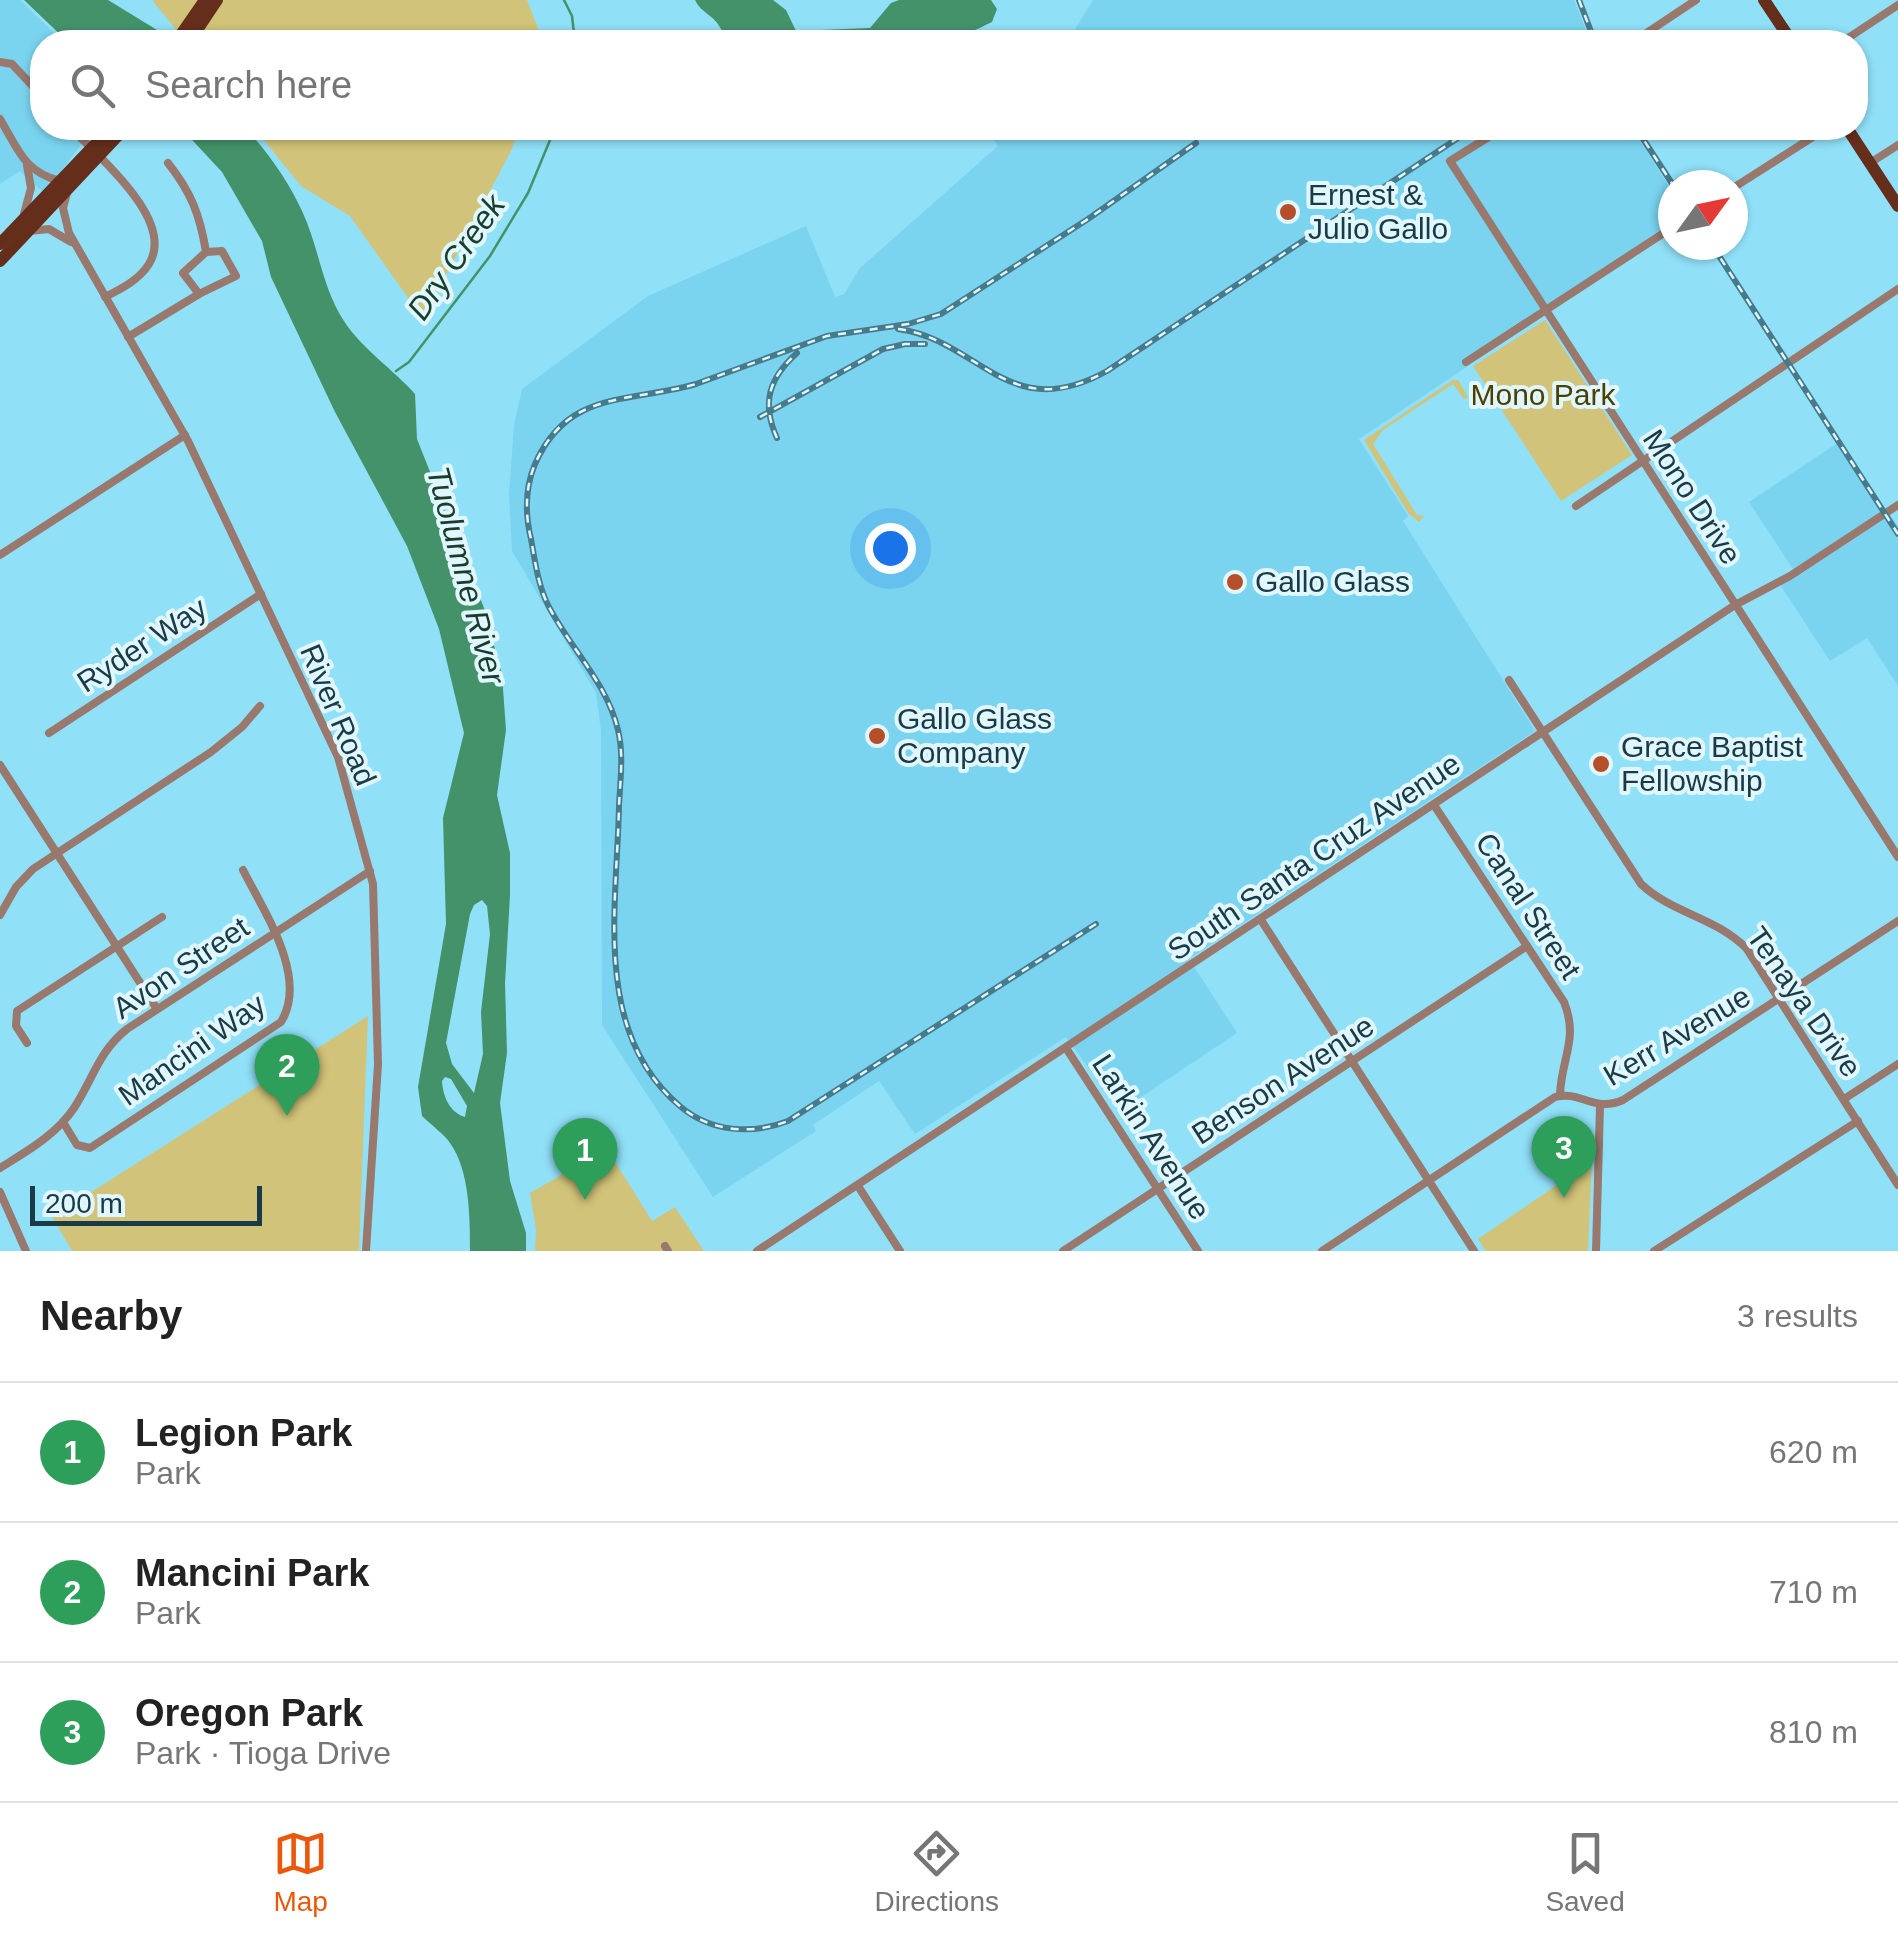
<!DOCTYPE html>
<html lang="en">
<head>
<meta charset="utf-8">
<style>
	:root { --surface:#fff; --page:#f2f2f2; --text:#222; --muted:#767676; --line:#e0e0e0; --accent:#ea580c }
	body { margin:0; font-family:Helvetica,sans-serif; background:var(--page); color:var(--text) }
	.compass { position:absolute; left:1658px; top:170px; width:90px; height:90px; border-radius:50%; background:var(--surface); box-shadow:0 2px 8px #0004; rotate:57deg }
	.scale { position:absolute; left:30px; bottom:25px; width:232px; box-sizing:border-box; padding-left:10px; border:5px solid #1a3b45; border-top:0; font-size:28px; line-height:35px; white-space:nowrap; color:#1a3b45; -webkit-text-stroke:8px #e1f7ff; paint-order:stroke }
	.you { position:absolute; left:890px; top:548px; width:35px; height:35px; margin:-25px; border:8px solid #fff; border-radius:50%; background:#1a73e8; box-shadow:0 0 0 15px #1a73e833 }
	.badge { display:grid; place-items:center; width:65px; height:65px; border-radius:50%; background:var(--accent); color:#fff; font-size:32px; font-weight:700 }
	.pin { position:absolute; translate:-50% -82px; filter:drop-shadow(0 2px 5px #0008) }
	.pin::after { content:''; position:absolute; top:52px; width:35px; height:30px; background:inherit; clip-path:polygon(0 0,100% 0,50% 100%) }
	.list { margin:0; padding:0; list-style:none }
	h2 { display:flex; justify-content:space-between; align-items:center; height:130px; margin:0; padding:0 40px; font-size:42px }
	h2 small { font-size:32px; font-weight:400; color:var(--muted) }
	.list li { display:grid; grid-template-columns:65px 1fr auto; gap:30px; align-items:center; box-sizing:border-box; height:140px; padding:0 40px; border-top:2px solid var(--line) }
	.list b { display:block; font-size:38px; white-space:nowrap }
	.list p { margin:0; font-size:32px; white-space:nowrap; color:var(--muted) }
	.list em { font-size:32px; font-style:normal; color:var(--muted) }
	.icon { flex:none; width:55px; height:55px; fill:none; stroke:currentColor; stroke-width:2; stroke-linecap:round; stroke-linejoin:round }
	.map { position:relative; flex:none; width:1898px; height:1251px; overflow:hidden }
	.search { position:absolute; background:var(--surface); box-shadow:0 2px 8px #0004; left:30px; right:30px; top:30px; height:110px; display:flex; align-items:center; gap:25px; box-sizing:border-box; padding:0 35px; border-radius:40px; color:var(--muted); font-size:38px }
	.sheet { height:550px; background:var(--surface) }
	nav { display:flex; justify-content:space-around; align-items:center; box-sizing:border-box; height:140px; border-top:2px solid var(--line); background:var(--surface); font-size:28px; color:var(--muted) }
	nav a { display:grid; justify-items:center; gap:5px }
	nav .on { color:var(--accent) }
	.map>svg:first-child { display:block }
</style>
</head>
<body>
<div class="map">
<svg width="1898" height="1251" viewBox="0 0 1898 1251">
	<rect width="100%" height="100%" fill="#90e0f8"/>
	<g fill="#7ad4ef">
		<path d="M0,0h20l43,42h-21v86h52l-50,65 -24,-22 -20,13z"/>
		<path d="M1093,0h481l17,42h-524z"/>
		<path d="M991,128h641l41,65v36l-314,210 49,77 -5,5 132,210 -346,228 48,74 -102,68 -16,-23 -16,10 -37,-51 -151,97 -36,-53 -66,44 3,6 -103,66 -111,-172 -1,-294 -5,-38 -84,-142 -3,-57 5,-69 8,-36 126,-93 158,-70 29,71 9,-3 16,-26 138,-122 -11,-15z"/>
		<path d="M1839,442l59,84v160l-31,-48 -37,23 -51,-78 16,-11 -46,-70z"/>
	</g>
	<g fill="#d1c379">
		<path d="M152,0h375l14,36 -2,6h-353z"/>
		<path d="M254,128h264l-5,19 -90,172 -73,-103 -49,-30z"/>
		<path d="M1545,320l87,135 -71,46 -88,-135z"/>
		<path d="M1453,380h5l10,17 -4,2 -11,-15 -70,46 -10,14 44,71 7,1 -5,6 -10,-8 -45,-74z"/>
		<path d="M368,1016l-9,235h-287l-20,-34z"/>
		<path d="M607,1149l45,72 23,-14 29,44h-169l1,-22 -6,-36z"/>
		<path d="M1592,1161l-4,90h-102l-8,-12z"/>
	</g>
	<g fill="#43926a" fill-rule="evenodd">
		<path d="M24,0h84l49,30 11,12h-100z"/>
		<path d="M695,0h78l13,10 10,21 74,-3 21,-25 8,-3h92l6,9 -5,13c-7,3 -15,8 -23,10 -27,5 -31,-13 -62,10h-186l3,-7c-10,-23 -21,-19 -29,-35z"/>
		<path d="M181,128h64c23,24 43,53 57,83 17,36 20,77 42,110 18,28 49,48 71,73l2,45 67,169 18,67 4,55 -9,65 13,58v42l-5,88 2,70 -7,50 10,78 16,52v18h-56c0,-33 0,-80 -20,-108 -7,-10 -19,-18 -28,-27l-4,-29 28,-163 -3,-106 21,-85 -25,-104 -32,-83 -72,-134 -64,-135 -9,-36 -40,-69zM482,900l5,6 3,28 -9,78 2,42 -9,39 -22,-29 -6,-21 24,-129 4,-9zM445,1077l6,2 16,27 -2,11c-16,-5 -22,-21 -23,-36z"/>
	</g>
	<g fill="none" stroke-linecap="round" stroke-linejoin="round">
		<g stroke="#43926a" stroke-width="2.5">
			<path d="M564,0l8,16 3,26"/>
			<path d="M396,371l13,-9 81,-106 38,-63 27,-65"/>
		</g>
		<g stroke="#99786d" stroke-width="8">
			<path d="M1633,42l63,-42"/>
			<path d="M1842,42l56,-37"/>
			<path d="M0,62l12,2 30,32"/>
			<path d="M0,119c18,30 24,53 60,62"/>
			<path d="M71,128c28,30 105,92 78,136 -10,16 -28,25 -44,33"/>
			<path d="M1503,128l-53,33 448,696"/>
			<path d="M168,163c23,29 32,52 38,89l-23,21 16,21"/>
			<path d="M1870,163l28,-18"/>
			<path d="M1733,188l94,-60"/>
			<path d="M67,193l-4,15 6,25 119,208 150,316 35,127 5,180 -12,187"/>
			<path d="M24,214l7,-26 -4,-23"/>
			<path d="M29,231l20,-2 22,13"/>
			<path d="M128,337l71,-43 37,-18 -14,-25 -16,1"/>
			<path d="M1466,362l207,-135"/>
			<path d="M1576,506l322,-217"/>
			<path d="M0,555l185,-120"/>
			<path d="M1509,680l132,204c32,30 75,33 106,65l151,236"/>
			<path d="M49,733l212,-139"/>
			<path d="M0,765l157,244"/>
			<path d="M1434,805l130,197c15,37 -3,57 -4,93"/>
			<path d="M0,915l16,-28 17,-18 178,-117 31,-25 18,-21"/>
			<path d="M1261,920l213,331"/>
			<path d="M27,1043l-11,-17 1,-15 145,-94"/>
			<path d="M1066,1048l132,203"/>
			<path d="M1844,1099l54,-35"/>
			<path d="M63,1122l14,23 13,3 191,-126c28,-45 -18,-112 -38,-152"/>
			<path d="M0,1168c27,-17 56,-33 74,-60 19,-29 25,-57 53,-79l243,-158"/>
			<path d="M858,1186l42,65"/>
			<path d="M0,1192l26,59"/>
			<path d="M665,1246l3,5"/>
			<path d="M757,1251l978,-646 55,-29 108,-71"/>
			<path d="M1063,1251l464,-305"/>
			<path d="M1322,1251l233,-154c26,-7 38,16 68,3l275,-179"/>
			<path d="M1596,1251l4,-145"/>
			<path d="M1654,1251l204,-130"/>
		</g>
		<g stroke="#642e1b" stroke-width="12">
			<path d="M1764,0l28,42"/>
			<path d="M176,42l29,-42"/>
			<path d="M189,42l28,-42"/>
			<path d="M1847,128l51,78"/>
			<path d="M0,244l111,-116"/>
			<path d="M0,261l125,-133"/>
		</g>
		<defs>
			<g id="rail">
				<path d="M1579,0l16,42"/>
				<path d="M1636,128l37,57"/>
				<path d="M1712,245l186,289"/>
				<path d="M898,329c82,11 110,97 209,42l366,-243"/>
				<path d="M760,417l123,-68 22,-5h20"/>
				<path d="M777,438c-16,-35 -8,-60 20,-85"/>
				<path d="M1096,924l-308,197c-36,14 -77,11 -107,-14 -89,-74 -64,-199 -62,-301 1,-24 5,-51 -1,-76 -11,-47 -48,-82 -70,-125 -10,-20 -13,-44 -17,-66 -6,-25 -6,-51 4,-75 33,-75 95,-61 161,-80l131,-48 81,-12 33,-10 147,-95 108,-76"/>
			</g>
		</defs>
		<use href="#rail" stroke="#477a8a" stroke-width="6"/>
		<use href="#rail" stroke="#e1f7ff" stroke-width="2.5" stroke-dasharray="8" stroke-linecap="butt"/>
	</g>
	<g fill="#b64e29" stroke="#e1f7ff" stroke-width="4">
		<circle cx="1288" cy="212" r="10"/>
		<circle cx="1235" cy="582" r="10"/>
		<circle cx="877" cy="736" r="10"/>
		<circle cx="1601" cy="764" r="10"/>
	</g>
	<g text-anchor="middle" stroke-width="8" stroke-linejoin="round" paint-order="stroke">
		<g font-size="30" fill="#1a3b45" stroke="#e1f7ff" text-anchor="start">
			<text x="1308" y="205">Ernest &amp;<tspan x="1308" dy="34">Julio Gallo</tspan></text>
			<text x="1255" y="592">Gallo Glass</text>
			<text x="897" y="729">Gallo Glass<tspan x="897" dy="34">Company</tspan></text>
			<text x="1621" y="757">Grace Baptist<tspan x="1621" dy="34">Fellowship</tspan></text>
		</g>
		<g font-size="30" fill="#4a4000" stroke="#e1f7ff">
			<text x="1543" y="405">Mono Park</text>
		</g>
		<g font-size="30" fill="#1a3b45" stroke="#e1f7ff">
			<text transform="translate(1692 497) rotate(57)" y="10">Mono Drive</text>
			<text transform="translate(142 645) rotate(-33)" y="10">Ryder Way</text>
			<text transform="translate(338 715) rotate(67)" y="10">River Road</text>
			<text transform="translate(1314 857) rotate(-34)" y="10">South Santa Cruz Avenue</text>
			<text transform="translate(1528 906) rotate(57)" y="10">Canal Street</text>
			<text transform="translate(181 968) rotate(-34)" y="10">Avon Street</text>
			<text transform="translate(1804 1002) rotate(55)" y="10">Tenaya Drive</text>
			<text transform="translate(1677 1036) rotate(-31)" y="10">Kerr Avenue</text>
			<text transform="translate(192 1050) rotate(-35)" y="10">Mancini Way</text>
			<text transform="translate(1283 1080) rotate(-33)" y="10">Benson Avenue</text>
			<text transform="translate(1151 1137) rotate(57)" y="10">Larkin Avenue</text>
		</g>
		<g font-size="32" font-style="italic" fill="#1a3d2b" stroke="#e1f7ff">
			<text transform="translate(456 257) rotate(-55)" y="11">Dry Creek</text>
			<text transform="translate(466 575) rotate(75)" y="11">Tuolumne River</text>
		</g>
	</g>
</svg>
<svg class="compass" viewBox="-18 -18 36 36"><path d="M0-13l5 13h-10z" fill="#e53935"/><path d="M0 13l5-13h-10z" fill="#767676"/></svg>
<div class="scale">200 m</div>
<div class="you"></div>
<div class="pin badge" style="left:585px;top:1200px;background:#2e9e5b">1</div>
<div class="pin badge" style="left:287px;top:1116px;background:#2e9e5b">2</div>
<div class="pin badge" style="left:1564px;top:1198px;background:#2e9e5b">3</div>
<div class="search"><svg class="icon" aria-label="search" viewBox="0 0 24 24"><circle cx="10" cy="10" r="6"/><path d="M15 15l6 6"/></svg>Search here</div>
</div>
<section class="sheet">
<h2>Nearby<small>3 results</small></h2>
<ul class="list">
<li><span class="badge" style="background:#2e9e5b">1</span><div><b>Legion Park</b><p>Park</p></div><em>620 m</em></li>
<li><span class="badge" style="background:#2e9e5b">2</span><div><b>Mancini Park</b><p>Park</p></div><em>710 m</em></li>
<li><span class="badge" style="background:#2e9e5b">3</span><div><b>Oregon Park</b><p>Park · Tioga Drive</p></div><em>810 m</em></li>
</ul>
</section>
<nav>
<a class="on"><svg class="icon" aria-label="map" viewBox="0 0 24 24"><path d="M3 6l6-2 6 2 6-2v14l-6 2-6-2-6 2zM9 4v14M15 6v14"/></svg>Map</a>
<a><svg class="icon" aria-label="directions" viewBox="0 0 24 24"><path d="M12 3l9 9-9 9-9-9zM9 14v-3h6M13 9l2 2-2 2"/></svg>Directions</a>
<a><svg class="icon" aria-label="saved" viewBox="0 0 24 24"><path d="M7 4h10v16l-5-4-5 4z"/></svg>Saved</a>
</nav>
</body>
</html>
